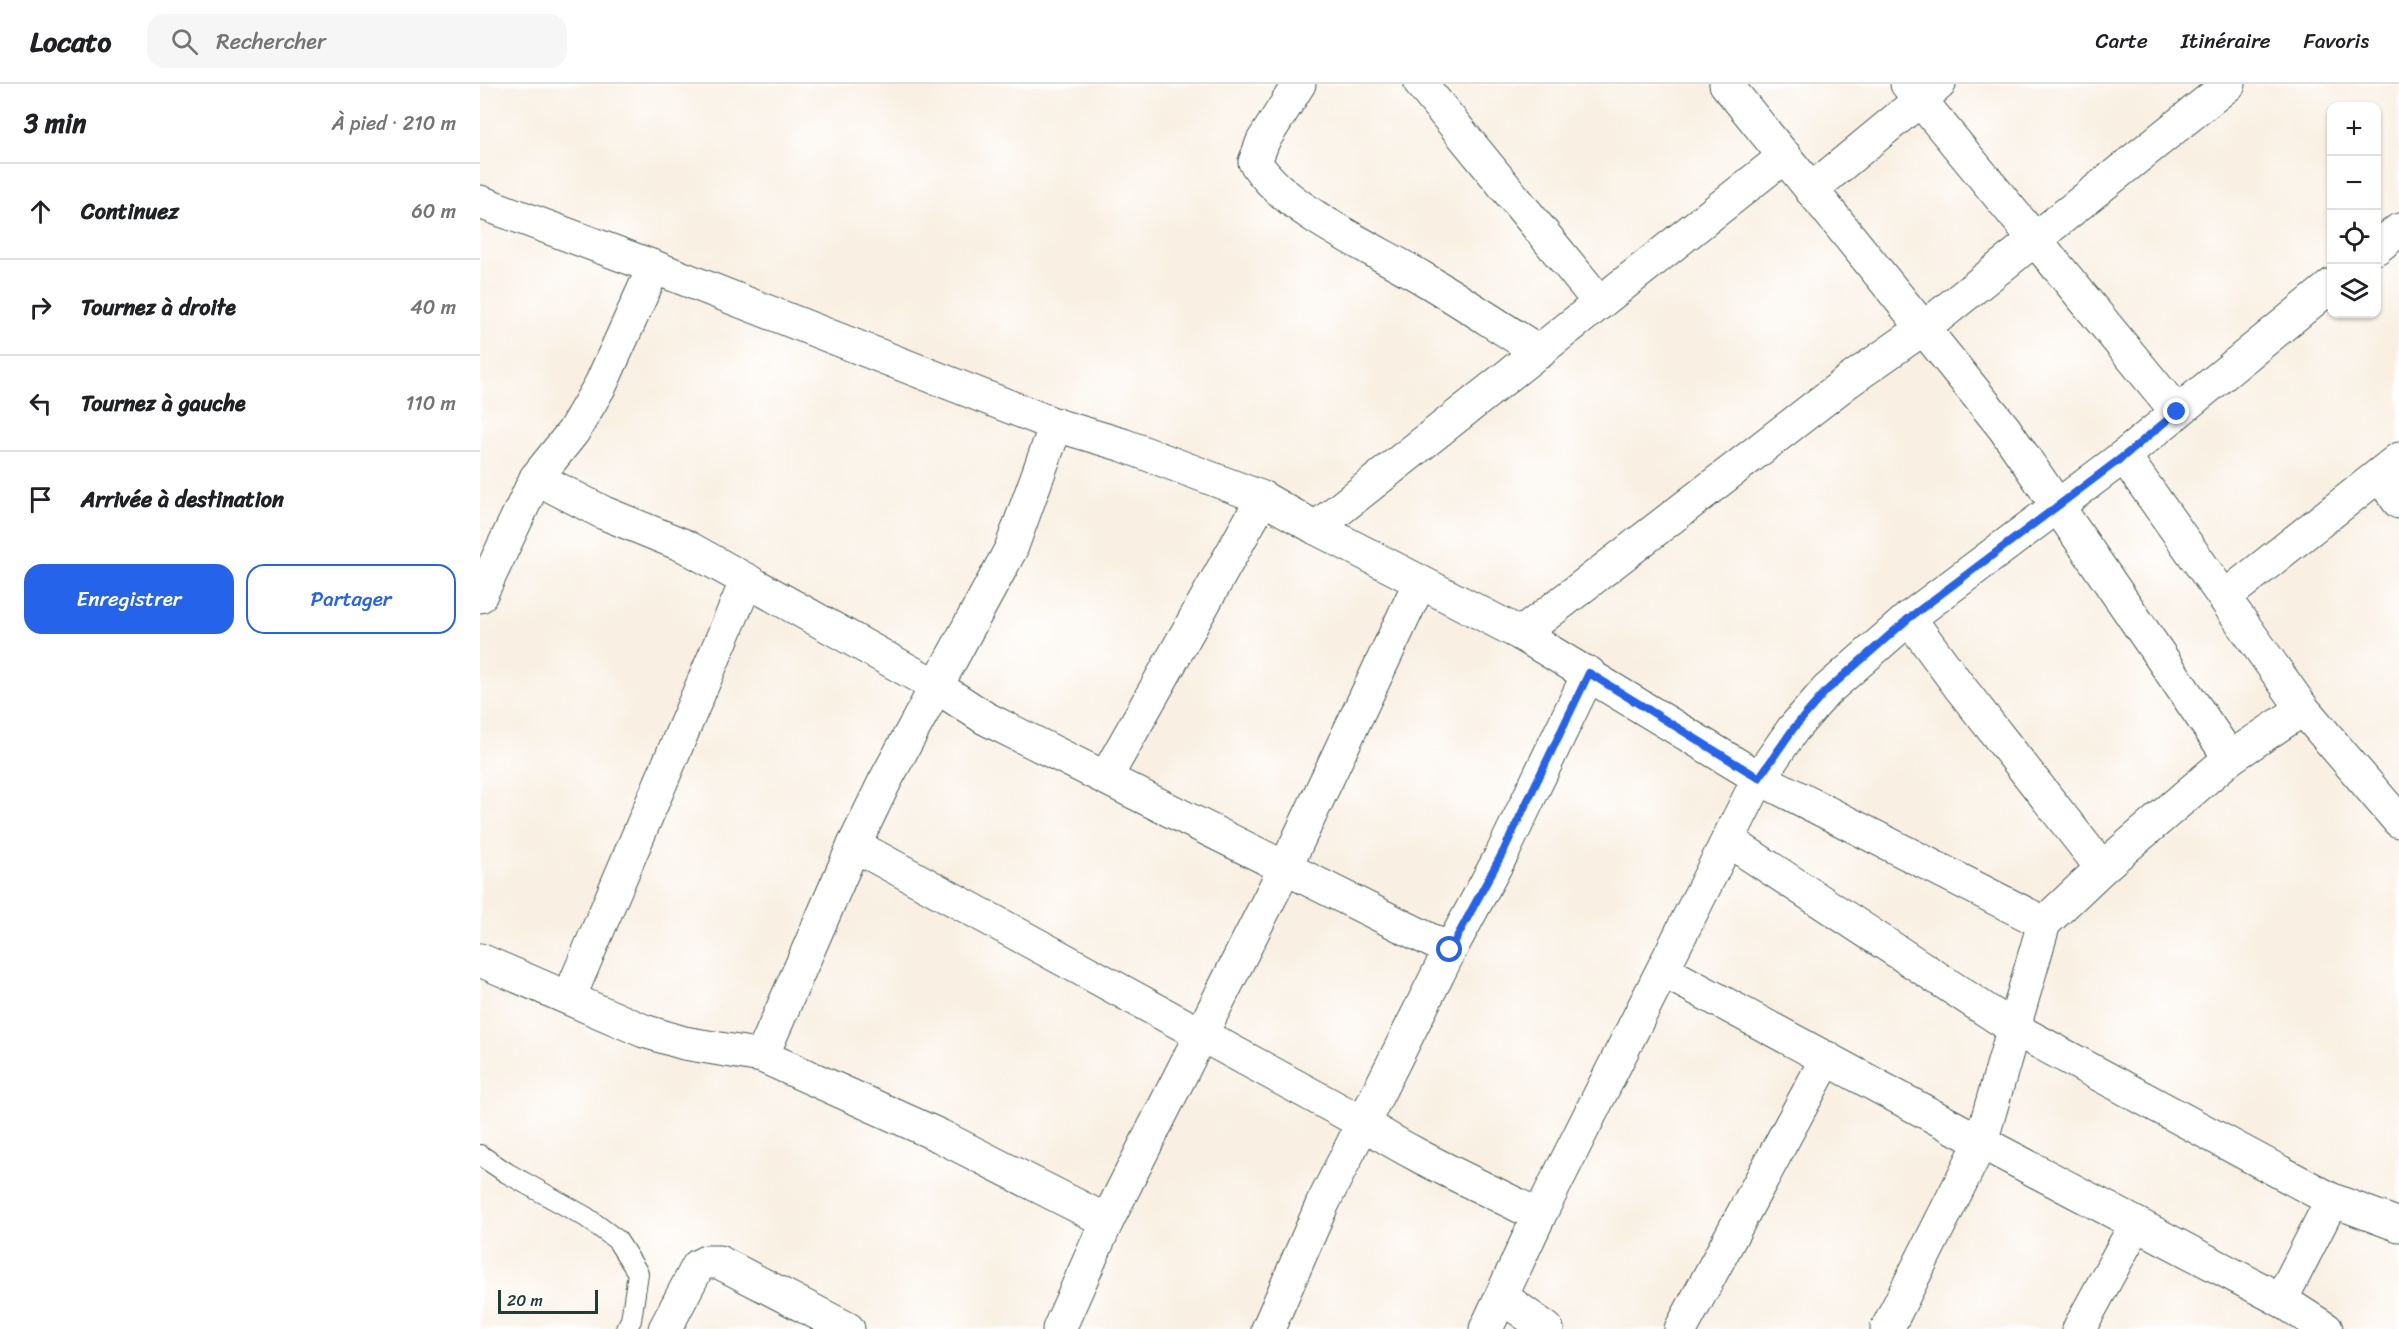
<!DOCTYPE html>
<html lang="fr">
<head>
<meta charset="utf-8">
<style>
	:root { --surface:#fff; --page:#f6f6f6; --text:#202124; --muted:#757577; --line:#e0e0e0; --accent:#2563eb }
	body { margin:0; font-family:Sriracha,sans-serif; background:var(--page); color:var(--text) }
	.controls { position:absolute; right:18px; top:18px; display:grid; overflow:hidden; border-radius:12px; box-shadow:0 2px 4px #0004 }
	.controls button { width:54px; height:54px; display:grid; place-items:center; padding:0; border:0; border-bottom:2px solid var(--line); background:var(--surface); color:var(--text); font:30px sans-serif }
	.scale { position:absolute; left:18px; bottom:15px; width:100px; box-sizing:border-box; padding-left:6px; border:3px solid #1f3d34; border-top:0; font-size:16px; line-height:21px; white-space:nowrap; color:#1f3d34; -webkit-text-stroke:4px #fff; paint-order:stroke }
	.stop { position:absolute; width:18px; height:18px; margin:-14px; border:4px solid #2563eb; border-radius:50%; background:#fff }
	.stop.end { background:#2563eb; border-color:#fff; box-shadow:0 2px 6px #0008 }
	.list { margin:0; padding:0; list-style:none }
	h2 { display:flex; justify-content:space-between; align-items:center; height:78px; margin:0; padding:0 24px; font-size:26px }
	h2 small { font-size:20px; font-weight:400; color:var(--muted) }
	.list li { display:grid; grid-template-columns:39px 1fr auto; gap:18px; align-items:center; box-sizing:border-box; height:96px; padding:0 24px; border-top:2px solid var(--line) }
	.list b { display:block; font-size:22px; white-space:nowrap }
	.list em { font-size:20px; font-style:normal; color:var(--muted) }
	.actions { display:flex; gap:12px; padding:18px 24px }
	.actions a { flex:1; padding:14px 0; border:2px solid var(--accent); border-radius:18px; text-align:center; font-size:21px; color:var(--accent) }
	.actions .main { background:var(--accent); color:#fff }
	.icon { flex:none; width:33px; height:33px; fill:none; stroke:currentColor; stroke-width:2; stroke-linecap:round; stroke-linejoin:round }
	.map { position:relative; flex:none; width:1919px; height:1245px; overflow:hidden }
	header { display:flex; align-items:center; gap:36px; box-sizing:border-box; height:84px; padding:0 30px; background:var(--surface); border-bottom:2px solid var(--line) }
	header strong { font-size:28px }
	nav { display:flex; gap:33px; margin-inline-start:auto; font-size:21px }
	.search { width:420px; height:54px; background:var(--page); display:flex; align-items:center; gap:15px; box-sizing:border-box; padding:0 21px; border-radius:18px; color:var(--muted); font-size:22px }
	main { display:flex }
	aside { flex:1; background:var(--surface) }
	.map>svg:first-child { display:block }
</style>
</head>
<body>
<header>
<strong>Locato</strong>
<div class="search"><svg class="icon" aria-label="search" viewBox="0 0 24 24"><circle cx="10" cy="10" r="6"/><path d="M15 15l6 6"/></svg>Rechercher</div>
<nav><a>Carte</a><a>Itinéraire</a><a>Favoris</a></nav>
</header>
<main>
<aside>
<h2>3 min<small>À pied · 210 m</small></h2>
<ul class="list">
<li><svg class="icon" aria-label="ahead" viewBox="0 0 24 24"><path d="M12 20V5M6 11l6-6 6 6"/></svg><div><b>Continuez</b></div><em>60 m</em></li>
<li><svg class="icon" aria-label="right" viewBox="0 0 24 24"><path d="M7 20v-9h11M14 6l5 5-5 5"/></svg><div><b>Tournez à droite</b></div><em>40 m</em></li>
<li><svg class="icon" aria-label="left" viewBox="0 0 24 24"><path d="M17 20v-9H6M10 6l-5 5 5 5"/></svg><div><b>Tournez à gauche</b></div><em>110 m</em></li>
<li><svg class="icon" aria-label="arrive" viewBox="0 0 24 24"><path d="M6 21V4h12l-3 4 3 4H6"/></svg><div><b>Arrivée à destination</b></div></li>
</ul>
<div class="actions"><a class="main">Enregistrer</a><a>Partager</a></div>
</aside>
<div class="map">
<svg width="1919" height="1245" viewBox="0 0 1919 1245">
	<rect width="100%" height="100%" fill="#fff"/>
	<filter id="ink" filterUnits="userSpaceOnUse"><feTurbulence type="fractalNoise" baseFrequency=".0167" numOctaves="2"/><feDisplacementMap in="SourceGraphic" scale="12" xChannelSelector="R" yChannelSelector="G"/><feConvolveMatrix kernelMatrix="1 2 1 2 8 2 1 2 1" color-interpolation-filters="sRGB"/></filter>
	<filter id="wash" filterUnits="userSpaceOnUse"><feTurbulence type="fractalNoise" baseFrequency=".008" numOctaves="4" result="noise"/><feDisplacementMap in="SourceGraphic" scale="24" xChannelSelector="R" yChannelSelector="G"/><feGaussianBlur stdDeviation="1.35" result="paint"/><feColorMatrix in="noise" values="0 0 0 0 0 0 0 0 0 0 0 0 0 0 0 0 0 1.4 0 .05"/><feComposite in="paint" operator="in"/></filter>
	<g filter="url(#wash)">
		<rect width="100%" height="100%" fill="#f9f0e3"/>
	</g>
	<g filter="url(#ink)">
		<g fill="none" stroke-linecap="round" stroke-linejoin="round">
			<defs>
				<path id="service" d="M0,1071l27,18 79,44 31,23 21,33 -7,47 -5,9"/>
				<g id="minor">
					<path d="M819,0l-36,57 -8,21c31,49 118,86 169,117 39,23 77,49 116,73"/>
					<path d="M941,0l179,219"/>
					<path d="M1246,0l278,344 226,330"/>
					<path d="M1427,0l270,328"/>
					<path d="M1331,106l128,-106"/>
					<path d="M0,118l174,65 402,158 67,20 140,53 53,30 205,106 238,144 285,145 58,-55 128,-110 73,-49"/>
					<path d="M1896,164l23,-18"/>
					<path d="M1644,372l179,253 96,112"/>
					<path d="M1899,391l20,27"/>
					<path d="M56,394l68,35 81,33 251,140 49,32 465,232"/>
					<path d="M836,444l469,-372"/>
					<path d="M0,512l56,-118 37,-46 28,-48 53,-117"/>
					<path d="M1746,512l173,-137"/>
					<path d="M1429,534l50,68 143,182"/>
					<path d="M1041,550l326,-252 77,-54 305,-244"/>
					<path d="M626,693l157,-279"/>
					<path d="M1249,757l286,188 317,171 67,25"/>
					<path d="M374,761l31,-64 126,-232 45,-124"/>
					<path d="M0,876l164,71 40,12 78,13 178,80 167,85"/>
					<path d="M1184,887l317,171 300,158 45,29"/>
					<path d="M89,914l178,-418"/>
					<path d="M282,972l92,-211 509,278c56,37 117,62 176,93"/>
					<path d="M1022,1213l45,32"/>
					<path d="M1801,1216l51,-100"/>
					<path d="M185,1245l33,-63 8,-4h13l129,67"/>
					<path d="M579,1245l48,-108 179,-355 134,-284"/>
					<path d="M788,1245l54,-124 128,-255 53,-98 86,-179"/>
					<path d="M1006,1245l53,-113 220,-438 34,-49 33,-38 83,-73 215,-162 208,-171"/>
					<path d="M1201,1245l146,-271"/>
					<path d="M1407,1245l94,-187 63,-219"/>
					<path d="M1599,1245l57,-105"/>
				</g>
			</defs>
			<use href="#service" stroke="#40584e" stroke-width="22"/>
			<use href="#minor" stroke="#40584e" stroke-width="35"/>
			<use href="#service" stroke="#fff" stroke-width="20"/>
			<use href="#minor" stroke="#fff" stroke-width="33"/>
		</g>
	</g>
	<g fill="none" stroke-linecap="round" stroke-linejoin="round" filter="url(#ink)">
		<path stroke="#2563eb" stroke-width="8" d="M970,866l53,-98 86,-179 170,105 34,-49 33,-38 83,-73 215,-162 53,-44"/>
	</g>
</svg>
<div class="controls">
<button>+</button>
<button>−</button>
<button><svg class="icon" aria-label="locate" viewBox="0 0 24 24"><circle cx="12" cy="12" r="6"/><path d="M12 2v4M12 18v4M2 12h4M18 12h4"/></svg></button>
<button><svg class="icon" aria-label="layers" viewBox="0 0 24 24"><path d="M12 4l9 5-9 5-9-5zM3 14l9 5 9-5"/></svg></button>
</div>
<div class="scale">20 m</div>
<div class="stop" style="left:970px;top:866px"></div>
<div class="stop end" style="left:1697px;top:328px"></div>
</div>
</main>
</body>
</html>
